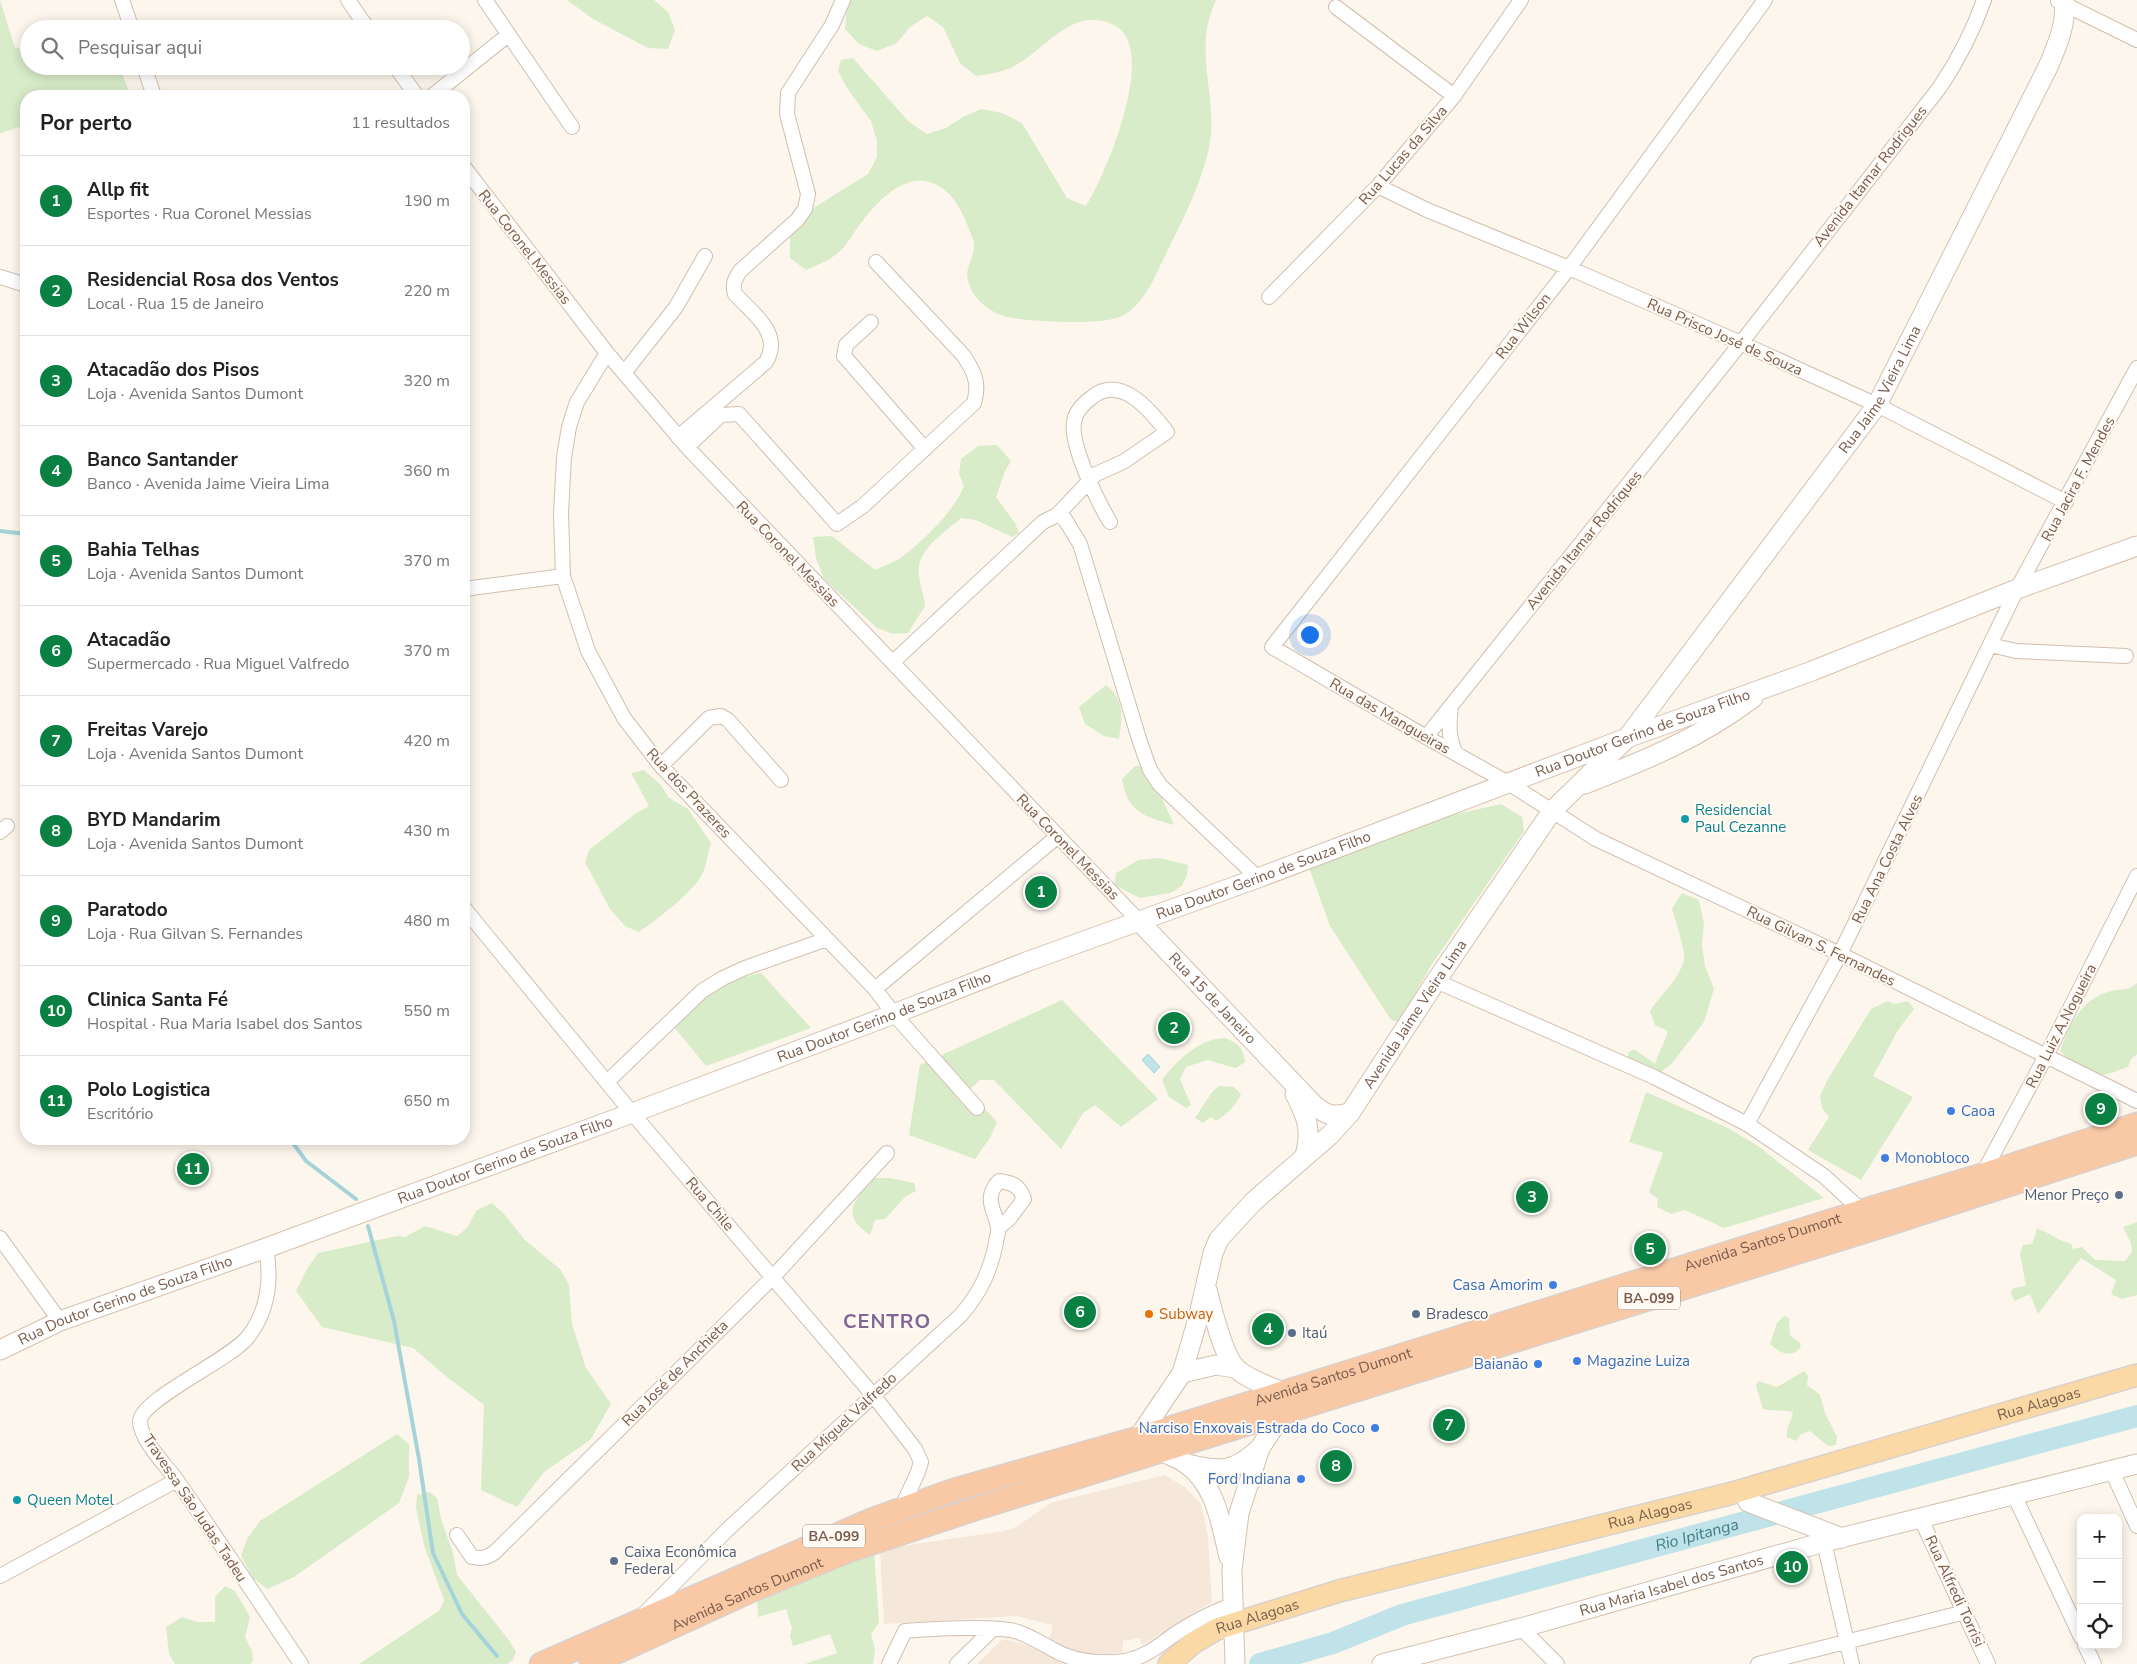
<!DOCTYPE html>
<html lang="pt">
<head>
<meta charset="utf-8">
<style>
  body { margin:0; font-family:"Nunito Sans",sans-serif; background:#f2f2f2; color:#222 }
  .controls { position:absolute; right:15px; bottom:15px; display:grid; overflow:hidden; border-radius:10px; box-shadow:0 2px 12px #0003 }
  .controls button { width:45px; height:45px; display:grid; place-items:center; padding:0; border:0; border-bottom:1px solid #e0e0e0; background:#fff; color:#222; font:25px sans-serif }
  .you { position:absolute; left:1309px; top:634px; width:18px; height:18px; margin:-12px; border:4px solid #fff; border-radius:50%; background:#1a73e8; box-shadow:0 0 0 8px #1a73e833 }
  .badge { display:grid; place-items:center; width:32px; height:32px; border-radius:50%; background:#0b8043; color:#fff; font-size:16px; font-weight:700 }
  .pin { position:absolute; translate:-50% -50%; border:2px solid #fff; box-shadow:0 1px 5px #0006 }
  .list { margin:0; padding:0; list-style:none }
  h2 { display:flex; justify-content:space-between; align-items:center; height:65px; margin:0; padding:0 20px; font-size:21px }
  h2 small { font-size:16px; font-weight:400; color:#767676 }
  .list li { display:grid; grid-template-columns:32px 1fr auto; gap:15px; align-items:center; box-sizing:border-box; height:90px; padding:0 20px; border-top:1px solid #e0e0e0 }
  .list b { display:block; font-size:19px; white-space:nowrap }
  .list p { margin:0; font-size:16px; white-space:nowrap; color:#767676 }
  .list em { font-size:16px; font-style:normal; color:#767676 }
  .icon { flex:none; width:28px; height:28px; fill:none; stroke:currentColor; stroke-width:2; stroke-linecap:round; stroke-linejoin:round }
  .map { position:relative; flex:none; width:2137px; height:1664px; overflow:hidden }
  .search { position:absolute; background:#fff; box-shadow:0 2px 12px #0003; left:20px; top:20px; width:450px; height:55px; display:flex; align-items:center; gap:12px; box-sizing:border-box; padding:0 18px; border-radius:28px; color:#767676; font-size:19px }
  .panel { position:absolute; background:#fff; box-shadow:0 2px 12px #0003; left:20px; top:90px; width:450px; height:1055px; border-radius:20px }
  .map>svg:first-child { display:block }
</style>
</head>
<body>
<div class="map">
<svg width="2137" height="1664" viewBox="0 0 2137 1664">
  <rect width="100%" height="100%" fill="#fdf6ec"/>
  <path fill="#f5e8da" d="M1165 1475 1186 1488 1201 1504 1208 1536 1212 1602 1142 1645 1140 1638 1123 1641V1652L1109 1654 1087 1653 1065 1647 1053 1641 1050 1638 1053 1625 1016 1616 884 1624 880 1549 1005 1531 1018 1526 1050 1503Z
    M1003 1639 1027 1645 1063 1664H977Z"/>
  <path fill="#d8ecc9" d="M0 0 15 48 29 47V66H119L131 96H26V125L0 133Z
    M567 0H654L668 12 675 30 668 49 648 48 593 19Z
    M848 0H1216C1194 47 1214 86 1211 133 1208 174 1178 229 1160 266 1152 284 1140 307 1122 316 1105 326 1023 322 1004 316 992 313 976 301 971 289 962 268 972 265 974 247 975 242 972 237 970 232 963 212 952 188 929 182 903 175 879 200 864 219 855 229 850 242 840 251 831 260 817 265 806 270L790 258V238L800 220 815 207 868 174 877 157V141L871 121 847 88 838 71 841 60 853 58 909 122 927 134 946 128 963 117 981 109 1002 113 1022 123 1067 198 1086 206C1106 174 1158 51 1116 26 1107 21 1097 19 1087 20 1059 25 1040 52 1016 65 1004 72 990 74 976 76L960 63 943 27 927 16 910 27 897 43 877 51 859 44 845 29Z
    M997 445 1011 461 1005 471 996 497 1015 523 1019 533 1012 537 976 520 961 518C945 532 915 551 919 575 920 586 924 595 925 606L908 633 893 634 877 628 824 579 816 558 813 537 832 536 875 570C884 566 895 562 903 556 925 539 954 511 964 486L959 474 961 459 978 446Z
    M1106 685C1125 699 1122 718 1119 739L1104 736 1085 724 1079 707Z
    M1135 766H1141L1160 794 1174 825C1145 817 1127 812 1122 779Z
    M644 770 661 785 669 798 688 809 711 843C708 852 707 861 704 870 698 889 656 920 639 932L625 926 610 909 585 862 589 850 635 814 649 806 631 773Z
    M1501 804 1522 817 1524 831 1432 964 1399 1022 1391 1020 1330 926 1308 865 1426 821Z
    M1159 858 1188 865 1187 875 1182 886 1170 893 1140 898 1114 885 1116 873 1139 860Z
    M1682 893 1699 900 1704 923 1702 945 1705 966 1714 989 1704 1022 1673 1062 1660 1073 1628 1059V1053L1634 1049 1655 1064C1658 1052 1665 1043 1668 1031L1655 1025 1650 1011C1660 995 1680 979 1684 959 1686 952 1675 919 1672 909Z
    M761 973 811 1028 706 1066 674 1027C702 995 719 982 761 973Z
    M2137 983V1054L2131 1059 2128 1067C2120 1069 2110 1075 2101 1075 2086 1075 2070 1061 2060 1051 2069 1025 2082 997 2112 991 2124 988 2126 992 2137 983Z
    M1062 1000 1158 1099 1121 1127 1095 1105 1083 1113 1061 1149 994 1080H980L968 1091 997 1122 990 1138 975 1159 909 1135 920 1065Z
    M1888 1001 1894 1004 1908 1001 1914 1009 1898 1030 1873 1076 1913 1097 1861 1180 1808 1150 1829 1117 1822 1108 1820 1096 1828 1079 1871 1009Z
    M1224 1038C1237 1042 1244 1048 1245 1062L1236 1068 1207 1060 1186 1067 1180 1079 1191 1105 1186 1108 1169 1097 1162 1080C1176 1061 1199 1039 1224 1038Z
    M1219 1086 1234 1087 1241 1094C1236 1106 1227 1114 1216 1121L1211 1117 1203 1123 1195 1118 1212 1092Z
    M1646 1092 1726 1127 1758 1146 1824 1198 1724 1228 1685 1210 1671 1214 1657 1207 1658 1199 1649 1192 1663 1153 1629 1142Z
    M873 1178H889L914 1183 916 1191 906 1196 885 1219 875 1220 870 1235C839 1214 855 1201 873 1178Z
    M492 1203 504 1214 525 1240 561 1270 569 1285 572 1324 586 1368 611 1404 590 1440 544 1472 517 1507 481 1490 484 1405 447 1377 413 1348 322 1327 296 1291 307 1269 318 1253 397 1236 405 1237 425 1226 457 1236 467 1228 476 1211Z
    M2137 1222V1295L2122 1299 2111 1294 2116 1280 2081 1258 2038 1314 2030 1294 2014 1301 2011 1293 2013 1288 2026 1286 2020 1254 2023 1245 2032 1244 2037 1229C2050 1232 2058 1242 2071 1243L2073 1249 2082 1247 2095 1260 2125 1261 2132 1252 2131 1243 2123 1227Z
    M1784 1316 1789 1318 1790 1335 1799 1342 1801 1347C1791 1359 1780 1353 1770 1344L1777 1323Z
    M1804 1371 1808 1376 1807 1385 1820 1395 1825 1413 1837 1437 1836 1445 1828 1446 1810 1431 1801 1434 1796 1441 1787 1437C1786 1427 1791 1422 1793 1412 1783 1409 1775 1412 1763 1409L1756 1386 1758 1381 1777 1387Z
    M397 1434 409 1444V1477L399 1503 294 1577 267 1589 253 1578 241 1556 247 1539 260 1521Z
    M429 1492 437 1498 441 1519 453 1553 457 1575 508 1639 516 1652 513 1660 507 1664H359L440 1610 444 1600 424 1545 416 1508 417 1495Z
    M874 1551 879 1623 871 1634 875 1649 873 1664H805L837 1653 830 1634 793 1646 790 1636 792 1628 786 1609 758 1617 757 1598Z
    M225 1586 235 1591 250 1617 245 1637 252 1651 253 1661 250 1664H175L169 1654 166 1627 182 1617 197 1622H215V1597Z"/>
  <path fill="#bfe3e8" stroke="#a5d3da" d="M1148 1054 1160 1067 1154 1073 1142 1060Z"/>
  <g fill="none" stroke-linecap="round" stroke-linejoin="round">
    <path stroke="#a5d3da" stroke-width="4" d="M0 531 26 534
      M290 1139 306 1161 356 1199
      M368 1226 394 1321 419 1459 433 1553 462 1614 497 1656"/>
    <path stroke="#bfe3e8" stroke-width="22" id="s1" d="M1260 1664 1333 1643 1402 1615 2137 1416"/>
    <g stroke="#d1beb0" stroke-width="16">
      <path id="minor" d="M122 0 132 29
        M348 0 368 29
        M485 0 572 127
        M1765 0 1569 268 1272 647 1426 737 1510 784 1596 839 1840 954 2137 1101
        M2058 1 2137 40
        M1336 7 1454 96
        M144 66 154 96
        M395 66 417 96
        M432 96 508 35
        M464 167 607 353 687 447 1138 920
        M1378 186 1427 210 1569 268 1741 343 1877 405 2066 502
        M0 277 26 285
        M1269 297 1378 186 1454 96 1521 0
        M871 322 846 345 844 356 925 449
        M607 353 577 402 569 427 564 457 561 513 563 576 588 651 624 718 661 766 875 989 894 1014 977 1108
        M624 373 676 307 705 256
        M678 437 766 362C783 333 753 314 735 294 732 284 735 279 740 271L797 220 805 209 808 194 787 114 788 93 832 25 843 0
        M687 447 721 415 739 414 837 524 863 506 974 403C980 383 974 371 963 355L876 262
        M1057 515 1096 474 1123 462 1167 432C1150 410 1120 373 1091 398 1083 404 1075 413 1074 422 1070 445 1098 502 1110 522
        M464 589 563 576
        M1991 645 2016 651 2126 656
        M893 662 1043 522 1057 515 1064 518 1080 544 1140 742 1150 770 1160 785 1258 878
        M1451 706C1449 725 1448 737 1456 754
        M1426 737 1741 343 1940 87C1958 60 1973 31 1984 0
        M661 766 709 718 721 716 728 720 781 780
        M0 832 7 826
        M464 908 632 1113 873 1395 915 1449 921 1462 918 1472 901 1509
        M1436 981 1654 1077 1747 1124 1824 1176 1862 1211
        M875 989 1058 836
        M607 1082 702 991 723 978 745 968 827 939
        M1747 1124 1840 954 2017 589 2137 368
        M1982 1175 2046 1056 2137 876
        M0 1238 60 1321
        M266 1248C272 1280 268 1311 248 1337 230 1360 139 1400 140 1422 141 1441 167 1466 178 1482 220 1542 260 1603 301 1664
        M2112 1471 2137 1526
        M2014 1495 2081 1637
        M1921 1519 1988 1664
        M457 1535 472 1557C482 1559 487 1558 495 1552L773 1277 887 1153
        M1824 1542 1852 1664
        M0 1576 177 1480
        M644 1614 727 1530 961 1315C980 1293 990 1272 996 1243 996 1239 999 1232 998 1228 996 1211 982 1199 999 1181 1013 1183 1019 1185 1024 1199L1009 1219 998 1228
        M1521 1628 1557 1664
        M2085 1645 2094 1664
        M889 1664 905 1631C928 1629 998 1625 1018 1632 1030 1636 1041 1643 1052 1649 1074 1662 1100 1664 1125 1661 1147 1657 1160 1644 1178 1632 1195 1621 1213 1612 1232 1605
        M957 1664 993 1629
        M1758 1664 1965 1612"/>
    </g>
    <g stroke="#d6c0b0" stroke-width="21">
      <g id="secondary">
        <path d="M1585 784C1648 759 1698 739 1753 698"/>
        <path id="s2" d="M1138 920 1313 1104C1326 1116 1334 1117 1350 1113"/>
        <path d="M1295 1094C1307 1117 1312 1130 1305 1156"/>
        <path d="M1207 1290C1212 1308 1223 1357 1237 1369 1249 1380 1267 1385 1282 1392"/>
        <path id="s3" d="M0 1350 60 1321 266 1248 632 1113 894 1014 1026 962 1258 878 1627 738 1812 671 2017 589 2137 546"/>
        <path d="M1182 1373 1216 1365 1235 1368"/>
        <path id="s4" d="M1138 1438 1182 1373 1198 1319 1213 1253 1219 1239 1253 1202 1330 1135 1350 1113 1436 981 1552 811 1627 738 1877 405 2048 67C2057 46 2067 23 2064 0"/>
        <path d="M1161 1451C1168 1455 1178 1458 1185 1463 1216 1484 1221 1524 1229 1557"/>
        <path d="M1187 1464C1221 1472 1233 1473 1260 1448"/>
        <path d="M1748 1502 1842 1538"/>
        <path d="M1235 1664 1232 1570 1239 1513 1260 1448 1283 1413"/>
        <path id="s5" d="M1382 1664 1521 1628 1824 1542 2137 1464"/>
      </g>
    </g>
    <g stroke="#dad1cd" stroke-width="24">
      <g id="primary">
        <path id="s6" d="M1169 1664 1193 1643 1217 1629 1339 1591 1729 1494 2137 1375"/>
      </g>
    </g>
    <g stroke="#dad1cd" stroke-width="25">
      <g id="trunk">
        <path id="s7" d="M541 1664 871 1520 954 1490 1138 1438 1862 1211 1982 1175 2137 1124"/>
        <path id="s8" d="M591 1664 753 1590 848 1551 975 1509 1882 1226 2137 1143"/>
      </g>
    </g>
    <use href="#minor" stroke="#fff" stroke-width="14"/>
    <use href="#secondary" stroke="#fff" stroke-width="19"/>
    <use href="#primary" stroke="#fbd9a5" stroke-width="21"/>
    <use href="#trunk" stroke="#f9c8a4" stroke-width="22"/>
  </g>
  <g fill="#0f9aa8" stroke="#fffaf3" stroke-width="2">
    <circle cx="1685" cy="819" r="5"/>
    <circle cx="17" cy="1500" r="5"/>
  </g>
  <g fill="#3f7fe0" stroke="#fffaf3" stroke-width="2">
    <circle cx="1951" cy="1111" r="5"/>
    <circle cx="1885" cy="1158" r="5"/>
    <circle cx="1553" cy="1285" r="5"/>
    <circle cx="1577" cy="1361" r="5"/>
    <circle cx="1538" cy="1364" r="5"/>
    <circle cx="1375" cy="1428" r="5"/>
    <circle cx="1301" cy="1479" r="5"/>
  </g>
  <g fill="#5c6f8a" stroke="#fffaf3" stroke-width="2">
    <circle cx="2119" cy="1195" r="5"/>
    <circle cx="1416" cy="1314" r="5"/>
    <circle cx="1292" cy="1333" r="5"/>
    <circle cx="614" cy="1561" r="5"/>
  </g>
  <circle fill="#e8710a" stroke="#fffaf3" stroke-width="2" cx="1149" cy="1314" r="5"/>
  <g text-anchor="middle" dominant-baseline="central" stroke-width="4" stroke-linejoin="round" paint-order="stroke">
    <g fill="#fffaf3" stroke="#a28b7f" stroke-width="1">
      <rect x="1618" y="1286.5" width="62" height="23" rx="4"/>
      <rect x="803" y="1524.5" width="62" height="23" rx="4"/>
    </g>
    <g font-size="14" font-weight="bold" fill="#7a5c4d">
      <text x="1649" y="1298">BA-099</text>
      <text x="834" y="1536">BA-099</text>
    </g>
    <g font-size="15" fill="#7a5c4d" stroke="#fffaf3">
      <text transform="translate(1403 155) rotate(-49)">Rua Lucas da Silva</text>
      <text transform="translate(1870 176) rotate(-52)">Avenida Itamar Rodrigues</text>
      <text transform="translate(525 247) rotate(52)">Rua Coronel Messias</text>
      <text transform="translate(1523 326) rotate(-52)">Rua Wilson</text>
      <text transform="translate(1725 337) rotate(24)">Rua Prisco José de Souza</text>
      <text stroke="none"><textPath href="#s4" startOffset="1299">Rua Jaime Vieira Lima</textPath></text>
      <text transform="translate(2078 479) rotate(-62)">Rua Jacira F. Mendes</text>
      <text transform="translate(1584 540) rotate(-51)">Avenida Itamar Rodriques</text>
      <text transform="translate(788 554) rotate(46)">Rua Coronel Messias</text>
      <text transform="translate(1390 716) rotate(30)">Rua das Mangueiras</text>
      <text stroke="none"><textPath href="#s3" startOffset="1755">Rua Doutor Gerino de Souza Filho</textPath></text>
      <text transform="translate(689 793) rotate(47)">Rua dos Prazeres</text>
      <text transform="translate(1068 847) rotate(46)">Rua Coronel Messias</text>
      <text transform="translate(1887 859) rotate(-64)">Rua Ana Costa Alves</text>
      <text stroke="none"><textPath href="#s3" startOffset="1350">Rua Doutor Gerino de Souza Filho</textPath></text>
      <text transform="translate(1821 946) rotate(26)">Rua Gilvan S. Fernandes</text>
      <text stroke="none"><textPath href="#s2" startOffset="108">Rua 15 de Janeiro</textPath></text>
      <text stroke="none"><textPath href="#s4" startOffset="518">Avenida Jaime Vieira Lima</textPath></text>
      <text stroke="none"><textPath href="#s3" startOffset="945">Rua Doutor Gerino de Souza Filho</textPath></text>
      <text transform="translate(2061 1026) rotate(-63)">Rua Luiz A.Nogueira</text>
      <text stroke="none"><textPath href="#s3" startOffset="540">Rua Doutor Gerino de Souza Filho</textPath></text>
      <text transform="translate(710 1204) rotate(49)">Rua Chile</text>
      <text stroke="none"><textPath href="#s7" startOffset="1294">Avenida Santos Dumont</textPath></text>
      <text stroke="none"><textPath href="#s3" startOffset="135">Rua Doutor Gerino de Souza Filho</textPath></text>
      <text transform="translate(675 1373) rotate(-45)">Rua José de Anchieta</text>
      <text stroke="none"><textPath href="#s7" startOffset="844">Avenida Santos Dumont</textPath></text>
      <text stroke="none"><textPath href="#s6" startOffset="912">Rua Alagoas</textPath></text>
      <text transform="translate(844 1422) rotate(-43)">Rua Miguel Valfredo</text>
      <text transform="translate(195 1508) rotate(56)">Travessa São Judas Tadeu</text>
      <text stroke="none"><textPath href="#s6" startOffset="508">Rua Alagoas</textPath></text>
      <text stroke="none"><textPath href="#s5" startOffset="300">Rua Maria Isabel dos Santos</textPath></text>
      <text transform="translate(1955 1591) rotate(65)">Rua Alfredi Torrisi</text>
      <text stroke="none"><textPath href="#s8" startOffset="171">Avenida Santos Dumont</textPath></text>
      <text stroke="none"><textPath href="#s6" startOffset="102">Rua Alagoas</textPath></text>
    </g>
    <g font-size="15" fill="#0d838f" stroke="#fffaf3" text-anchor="start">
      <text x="1695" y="810">Residencial<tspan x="1695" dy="17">Paul Cezanne</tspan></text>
      <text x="27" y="1500">Queen Motel</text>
    </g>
    <g font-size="15" fill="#366cbe" stroke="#fffaf3" text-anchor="end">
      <text x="1961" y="1111" text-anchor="start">Caoa</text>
      <text x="1895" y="1158" text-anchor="start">Monobloco</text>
      <text x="1543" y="1285">Casa Amorim</text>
      <text x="1587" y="1361" text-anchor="start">Magazine Luiza</text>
      <text x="1528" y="1364">Baianão</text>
      <text x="1365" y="1428">Narciso Enxovais Estrada do Coco</text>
      <text x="1291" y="1479">Ford Indiana</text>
    </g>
    <g font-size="15" fill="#4e5e75" stroke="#fffaf3" text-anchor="start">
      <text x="2109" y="1195" text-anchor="end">Menor Preço</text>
      <text x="1426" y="1314">Bradesco</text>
      <text x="1302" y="1333">Itaú</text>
      <text x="624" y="1552">Caixa Econômica<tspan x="624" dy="17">Federal</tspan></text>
    </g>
    <g font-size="15" fill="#c56008" stroke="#fffaf3" text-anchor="start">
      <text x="1159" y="1314">Subway</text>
    </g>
    <g font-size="16" font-style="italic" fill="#437c86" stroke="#fffaf3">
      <text stroke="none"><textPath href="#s1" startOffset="456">Rio Ipitanga</textPath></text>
    </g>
    <g font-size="20" font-weight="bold" letter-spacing="1" fill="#846695" stroke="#fffaf3">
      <text x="887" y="1321">CENTRO</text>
    </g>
  </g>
</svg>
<div class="controls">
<button>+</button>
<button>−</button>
<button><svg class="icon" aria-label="locate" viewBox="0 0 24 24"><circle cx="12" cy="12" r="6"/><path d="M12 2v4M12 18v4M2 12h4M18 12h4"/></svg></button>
</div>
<div class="you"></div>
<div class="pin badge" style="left:1041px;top:892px">1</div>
<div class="pin badge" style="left:1174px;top:1028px">2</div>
<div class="pin badge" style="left:1532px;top:1197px">3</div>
<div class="pin badge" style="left:1268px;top:1329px">4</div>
<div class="pin badge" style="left:1650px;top:1249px">5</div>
<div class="pin badge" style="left:1080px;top:1312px">6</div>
<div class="pin badge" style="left:1449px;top:1425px">7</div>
<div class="pin badge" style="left:1336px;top:1466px">8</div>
<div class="pin badge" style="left:2101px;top:1109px">9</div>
<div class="pin badge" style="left:1792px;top:1567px">10</div>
<div class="pin badge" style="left:193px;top:1169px">11</div>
<div class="search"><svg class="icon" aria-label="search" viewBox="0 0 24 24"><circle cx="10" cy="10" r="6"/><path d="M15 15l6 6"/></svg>Pesquisar aqui</div>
<section class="panel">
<h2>Por perto<small>11 resultados</small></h2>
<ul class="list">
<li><span class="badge">1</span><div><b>Allp fit</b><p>Esportes · Rua Coronel Messias</p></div><em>190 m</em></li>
<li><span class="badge">2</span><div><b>Residencial Rosa dos Ventos</b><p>Local · Rua 15 de Janeiro</p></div><em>220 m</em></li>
<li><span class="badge">3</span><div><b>Atacadão dos Pisos</b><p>Loja · Avenida Santos Dumont</p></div><em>320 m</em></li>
<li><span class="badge">4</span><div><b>Banco Santander</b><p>Banco · Avenida Jaime Vieira Lima</p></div><em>360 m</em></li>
<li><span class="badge">5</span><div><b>Bahia Telhas</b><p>Loja · Avenida Santos Dumont</p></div><em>370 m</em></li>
<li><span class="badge">6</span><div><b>Atacadão</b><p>Supermercado · Rua Miguel Valfredo</p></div><em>370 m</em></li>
<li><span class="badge">7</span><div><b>Freitas Varejo</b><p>Loja · Avenida Santos Dumont</p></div><em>420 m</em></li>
<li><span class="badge">8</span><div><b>BYD Mandarim</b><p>Loja · Avenida Santos Dumont</p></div><em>430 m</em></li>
<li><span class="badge">9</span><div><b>Paratodo</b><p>Loja · Rua Gilvan S. Fernandes</p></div><em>480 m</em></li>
<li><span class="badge">10</span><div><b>Clinica Santa Fé</b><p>Hospital · Rua Maria Isabel dos Santos</p></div><em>550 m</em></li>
<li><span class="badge">11</span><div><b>Polo Logistica</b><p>Escritório</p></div><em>650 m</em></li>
</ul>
</section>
</div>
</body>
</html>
